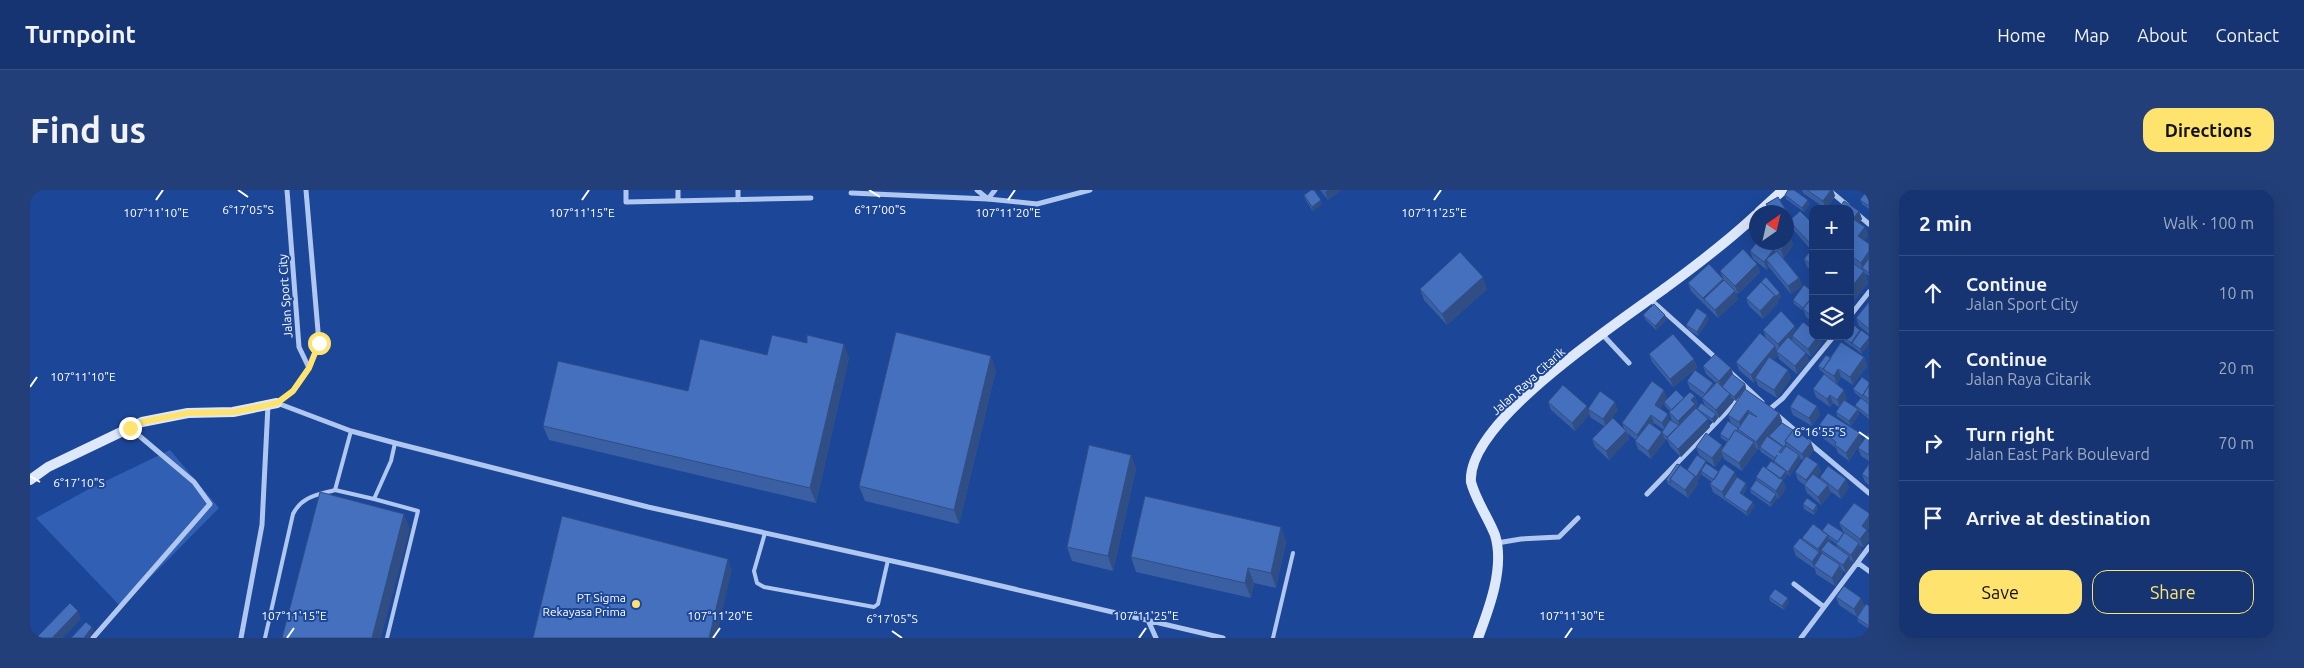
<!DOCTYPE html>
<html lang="en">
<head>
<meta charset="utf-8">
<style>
  body { margin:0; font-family:Ubuntu,sans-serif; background:#223f79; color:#f1f3f6 }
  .controls { position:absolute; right:15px; top:15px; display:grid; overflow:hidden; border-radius:10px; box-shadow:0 5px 20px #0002 }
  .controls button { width:45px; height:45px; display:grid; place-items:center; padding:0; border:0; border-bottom:1px solid #344f84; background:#153471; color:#f1f3f6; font:25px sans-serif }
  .compass { position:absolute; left:1719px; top:15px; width:45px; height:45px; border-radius:50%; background:#153471; box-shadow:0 5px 20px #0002; rotate:34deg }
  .stop { position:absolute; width:15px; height:15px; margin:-11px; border:4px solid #ffe36f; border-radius:50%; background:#fff }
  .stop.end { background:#ffe36f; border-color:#fff; box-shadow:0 1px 5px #0008 }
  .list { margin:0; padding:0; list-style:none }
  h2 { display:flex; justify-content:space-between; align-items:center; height:65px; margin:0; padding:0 20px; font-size:21px }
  h2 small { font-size:16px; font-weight:400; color:#9daac3 }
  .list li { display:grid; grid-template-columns:32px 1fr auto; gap:15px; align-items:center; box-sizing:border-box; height:75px; padding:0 20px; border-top:1px solid #344f84 }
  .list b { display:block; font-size:19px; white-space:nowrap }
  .list p { margin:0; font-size:16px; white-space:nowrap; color:#9daac3 }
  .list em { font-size:16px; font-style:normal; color:#9daac3 }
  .actions { display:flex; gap:10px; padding:15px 20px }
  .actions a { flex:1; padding:11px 0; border:1px solid #ffe36f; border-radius:15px; text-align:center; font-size:18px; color:#ffe36f }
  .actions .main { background:#ffe36f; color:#111 }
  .icon { flex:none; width:28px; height:28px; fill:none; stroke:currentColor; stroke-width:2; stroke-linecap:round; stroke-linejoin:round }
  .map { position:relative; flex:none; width:1839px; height:448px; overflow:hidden; border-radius:15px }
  header { display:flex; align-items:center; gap:30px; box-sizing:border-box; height:70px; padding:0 25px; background:#153471; border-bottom:1px solid #344f84 }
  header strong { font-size:24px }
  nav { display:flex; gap:28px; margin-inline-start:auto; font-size:18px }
  .intro { display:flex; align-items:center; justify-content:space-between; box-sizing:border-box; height:120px; padding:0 30px }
  h1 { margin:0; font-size:35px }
  .button { padding:12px 22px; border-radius:15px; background:#ffe36f; color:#111; font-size:18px; font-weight:700 }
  main { display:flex; gap:30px; padding:0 30px }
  aside { flex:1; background:#153471; border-radius:15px; box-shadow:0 5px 20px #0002 }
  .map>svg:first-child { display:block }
</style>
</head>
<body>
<header>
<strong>Turnpoint</strong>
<nav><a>Home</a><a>Map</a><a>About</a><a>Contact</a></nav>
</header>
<div class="intro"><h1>Find us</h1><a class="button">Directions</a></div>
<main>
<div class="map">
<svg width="1839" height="448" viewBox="0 0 1839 448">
  <rect width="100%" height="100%" fill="#1c4697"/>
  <path fill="#305fb4" d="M140 260 189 318 91 417 6 328 59 299Z"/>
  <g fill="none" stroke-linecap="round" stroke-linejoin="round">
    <path stroke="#b0c7f0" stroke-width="4" d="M321 241 305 300 344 309 361 271 365 253
      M344 309 388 321 357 448
      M735 343 724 381 727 393 734 397 844 417 848 414 858 370
      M235 448 263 324C272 306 287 305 305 300
      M1243 448 1263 363"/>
    <path stroke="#b0c7f0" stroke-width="5" d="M257 0 269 157 279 178 289 153 276 0
      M596 0V12L781 8
      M648 0V11
      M947 0 958 9
      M965 0 958 9 1007 14 1060 0
      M1799 0 1818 16
      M821 3 958 9
      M708 10V0
      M1826 23 1839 34
      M1620 109 1687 169
      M1820 126 1839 102
      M1572 144 1599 173
      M1698 180 1732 212
      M247 213 321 241 365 253 618 317 903 380 1193 448
      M247 213 263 201 279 178
      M1740 219 1753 208 1804 146
      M1746 224 1768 243
      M1778 252 1839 303
      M1617 304 1709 209
      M1467 353 1491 349 1529 347 1548 328
      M1828 373 1839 381
      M1764 394 1794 417
      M1118 430 1126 448
      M63 448 180 314 164 292 100 238
      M211 448 232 335 238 215
      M1771 448 1839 357"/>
    <path stroke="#dee8fb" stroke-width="10" d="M1729 22 1753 0
      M0 290 18 277 112 232 158 223 203 222 247 213
      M1448 448C1459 419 1475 377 1465 345 1458 327 1446 311 1441 292 1436 231 1591 131 1638 96 1668 74 1698 51 1726 25"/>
  </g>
  <path fill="#3a60a3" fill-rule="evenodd" d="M1290 0H1311L1298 10Z
    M1772 0H1803L1805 6 1796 19 1773 3Z
    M1839 1V19L1832 14 1830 10Z
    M1274 5 1292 14 1283 21 1275 9Z
    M1755 5 1780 14 1774 22 1756 9Z
    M1748 7 1762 29 1770 21 1783 34V82L1777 77 1774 69 1781 60 1762 38 1756 42V22H1739L1736 14Z
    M1820 19 1829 21 1832 29 1829 33 1838 45 1834 50 1839 54V86L1835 83 1838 93 1820 116Z
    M1760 47 1763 55 1754 68 1752 67 1769 88 1772 96 1761 104 1739 77 1737 80 1723 69 1720 61 1727 52H1756Z
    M1727 74 1730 82 1708 104 1705 102 1708 109 1688 128 1661 101 1658 93 1693 88 1690 81Z
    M1390 99H1457L1417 135 1394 110Z
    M1783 102V132L1776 127 1774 121 1764 114 1763 110Z
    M1752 107 1747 111 1748 113 1733 129 1719 116 1716 108Z
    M1839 112V144L1829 136 1826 128Z
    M1613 125 1637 129 1626 140 1615 129Z
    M1679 129 1668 146 1658 139 1656 135Z
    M1733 140H1767L1792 153 1781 167 1776 163 1779 171 1767 184 1749 169 1748 165 1743 170 1758 180 1761 188 1747 208 1728 196 1726 190 1724 193 1709 180 1706 172 1736 148Z
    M1830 140V141L1832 164 1823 157V156L1822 157 1814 151 1813 147Z
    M1619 164 1664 169 1667 178 1643 197 1622 172Z
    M737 165 819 168 786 313 519 250 513 236 658 201Z
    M1834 167 1837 176 1823 195 1811 187 1807 194 1817 208 1815 211 1827 219 1825 215 1835 211 1825 203 1823 199 1839 192V229L1828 220 1829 224 1821 236 1807 226 1806 222 1809 217 1803 213 1800 217 1786 207 1783 199 1795 185V184L1790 180 1788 176 1801 168Z
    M1673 176 1701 178 1703 185 1715 194 1716 198 1715 199 1749 223 1752 231 1744 241 1784 260 1778 268 1788 274 1791 282 1787 287 1790 289V287L1819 297 1811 309 1800 301 1801 303 1791 315 1777 303 1774 295 1768 290 1765 282 1773 270 1771 269 1760 286 1756 283 1757 285 1753 291 1756 298 1749 309 1747 307V309L1741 317 1721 303 1720 299 1727 291 1726 287 1736 278 1744 273V271L1731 262 1730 259 1729 260 1725 257 1727 260 1712 281 1694 269 1693 266 1685 277 1669 265 1666 257 1693 258 1697 252 1691 248 1690 244 1701 233 1698 225 1714 201 1706 211 1702 208 1703 212 1689 228 1687 226 1688 228 1684 233 1677 228 1680 237 1651 267 1640 256 1638 251 1634 248 1635 251 1621 269 1608 259 1605 251 1606 250 1597 243 1599 249 1579 270 1565 257 1562 249 1574 236 1560 227V224L1545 241 1521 220 1518 212 1558 219 1588 220 1581 229 1594 238 1592 233 1637 208H1654L1665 206 1668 214 1666 217 1668 220 1675 216 1672 208 1660 199 1657 191 1683 193 1684 196 1686 193 1676 184ZM1634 213 1635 216 1640 221 1639 222 1642 231 1644 232 1640 230 1630 219ZM1624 233 1634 240 1632 242 1623 235Z
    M966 180 929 334 835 311 829 296Z
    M1787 216 1790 224 1782 236 1763 225 1760 217Z
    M1787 238 1830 243 1832 251 1819 271 1808 263 1806 258 1790 246Z
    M1839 243V271L1831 266 1828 258Z
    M1101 265 1106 279 1083 381 1042 371 1037 357Z
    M1677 274 1689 282 1708 288 1716 293 1717 298 1713 305 1725 316 1718 326 1683 302 1680 294 1682 292 1672 285V284L1667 291 1668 294 1658 308 1638 294 1636 290 1657 280Z
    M1839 274V295L1835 292 1832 284Z
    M1773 314 1788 319 1784 325 1774 319Z
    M1839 323V338L1837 341 1839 345V350L1833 357 1830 356 1832 361 1824 373 1821 370 1822 375 1816 383 1812 380 1813 383 1805 396 1786 384 1785 379 1766 366 1763 357 1773 351 1772 348 1792 341 1814 343 1809 333ZM1800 349 1806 354 1807 357 1801 353Z
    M1251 337 1256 352 1246 398 1224 393 1221 408 1106 382 1101 367Z
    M1739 407 1759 412 1754 420 1740 411Z
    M1806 407 1831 408 1834 416H1839V439L1828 432 1827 427 1809 415Z"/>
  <path fill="#304e84" d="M1298 0H1311L1298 10 1295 2Z
    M1801 0H1803L1805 6 1796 19 1793 11Z
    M1291 10 1292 14 1283 21 1282 17Z
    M1778 10 1780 14 1774 22 1772 18Z
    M1829 21 1832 29 1826 37 1823 29Z
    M1761 29 1759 31 1762 38 1756 42V32Z
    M1835 37 1838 45 1831 54 1828 46Z
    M1760 47 1763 55 1754 68 1751 60Z
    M1744 59 1747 67 1736 69 1739 77 1737 80 1734 72Z
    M1839 61V73L1833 79 1831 73Z
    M1727 74 1730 82 1708 104 1705 96Z
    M1834 81 1838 93 1820 116V99Z
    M1453 87 1457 99 1417 135 1412 124Z
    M1769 88 1772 96 1761 104 1758 96Z
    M1693 89 1696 97 1674 109 1676 116 1673 108Z
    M1705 101 1708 109 1688 128 1685 120Z
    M1750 103 1752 107 1747 111 1748 113 1733 129 1730 121 1745 105Z
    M1635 125 1637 129 1626 140 1625 136Z
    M1677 125 1679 129 1668 146 1667 142Z
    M1765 136 1768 144 1762 146 1763 149 1750 162 1748 154Z
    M1830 140 1831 144 1822 153V157L1821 153Z
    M1788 146H1790L1792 153 1781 167 1778 159Z
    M1839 148V154L1832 164 1830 159Z
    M814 154 819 168 786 313 780 298Z
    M1745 156 1748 165 1727 189 1725 188 1726 190 1724 193 1721 185Z
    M1776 163 1779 171 1767 184 1765 176Z
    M961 166 966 180 929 334 924 320Z
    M1834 167 1837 176 1823 195 1820 187Z
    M1664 169 1667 178 1643 197 1640 189Z
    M1701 178 1704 187 1692 199 1689 191Z
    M1808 179 1811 187 1807 194 1804 186Z
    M1758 180 1761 188 1747 208 1744 200Z
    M1683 193 1686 201 1678 212 1675 204Z
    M1715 194 1716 198 1706 211 1704 207Z
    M1634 200 1637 208 1628 223 1625 215Z
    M1814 200 1817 208 1810 218 1807 210Z
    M1700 204 1703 212 1689 228 1686 220Z
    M1800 205 1803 213 1800 217 1797 209Z
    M1665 206 1668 214 1666 217 1668 222 1651 239 1648 231 1661 210Z
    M1585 212 1588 220 1576 237 1573 229Z
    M1557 216 1560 224 1545 241 1542 233Z
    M1787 216 1790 224 1782 236 1779 228Z
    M1828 219 1829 224 1821 236 1819 231Z
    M1718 220 1720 228 1712 241 1709 232Z
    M1749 223 1752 231 1729 260 1726 252Z
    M1638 224 1641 232 1635 241 1632 233Z
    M1686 224 1688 228 1684 233 1682 229Z
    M1621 225 1624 233 1610 253 1607 245Z
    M1678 229 1680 237 1651 267 1648 259Z
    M1596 241 1599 249 1579 270 1576 261Z
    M1632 242 1635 251 1621 269 1618 261Z
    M1830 243 1832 251 1819 271 1816 263Z
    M1724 252 1727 260 1712 281 1709 273Z
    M1781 252 1784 260 1775 272 1772 264Z
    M1692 255 1695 263 1691 261 1693 266 1685 277 1682 268Z
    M1101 265 1106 279 1083 381 1078 366Z
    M1769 265 1771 270 1760 286 1758 282Z
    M1676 271 1678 276 1671 281 1672 284 1667 291 1668 294 1658 308 1655 300Z
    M1788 274 1791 282 1779 298 1776 290Z
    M1756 281 1757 285 1753 291 1756 298 1749 309 1746 301 1749 290Z
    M1705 282 1708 290 1694 307 1695 310 1692 302Z
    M1816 289 1819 297 1811 309 1808 301Z
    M1716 293 1717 298 1711 307 1710 303Z
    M1798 295 1801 303 1791 315 1788 307Z
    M1746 304 1747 309 1741 317 1740 313Z
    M1723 312 1725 316 1718 326 1716 322Z
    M1787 315 1788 319 1784 325 1783 321Z
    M374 324 380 339 351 448H342Z
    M1839 326V338L1837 341 1839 345V350L1833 357 1830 349 1832 336Z
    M1251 337 1256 352 1246 398 1241 383Z
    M1798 345 1801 353 1791 360 1793 364 1791 367 1788 359Z
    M1829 353 1832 361 1824 373 1821 365Z
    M1789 362 1792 370 1784 376 1785 380 1782 372Z
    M1819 366 1822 375 1816 383 1813 375Z
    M698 369 702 380 686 448H679Z
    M1810 375 1813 383 1805 396 1802 388Z
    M1218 378 1224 393 1221 408 1215 393Z
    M1758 408 1759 412 1754 420 1752 416Z
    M1831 408 1834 416 1827 427 1824 419Z
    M48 421 51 429 33 448H22Z
    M62 437 64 441 59 448H54Z"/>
  <path fill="#4470bd" stroke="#304e84" d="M1281 0H1284L1291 10 1282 17 1274 5Z
    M1758 0H1764L1778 10 1772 18 1755 5Z
    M1777 0H1801L1793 11Z
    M1837 0 1839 1V16L1830 10Z
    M1748 7 1761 29 1756 32V22H1742L1736 14Z
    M1814 11 1829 21 1823 29 1835 37 1828 46 1839 54V61L1831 73 1820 65V59L1822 56 1820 55V19H1809Z
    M1792 16 1796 19H1790Z
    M1770 21 1783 34V53L1781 54 1759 31Z
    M1756 45 1760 47 1756 52Z
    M1727 52H1736L1744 59 1734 72 1720 61Z
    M1740 52H1756L1751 60Z
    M1783 58V76L1774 69Z
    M1713 59 1727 74 1705 96 1690 81Z
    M1747 61 1769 88 1758 96 1736 69Z
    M1430 62 1453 87 1412 124 1390 99Z
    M1839 68V83L1832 78Z
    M1820 71 1834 81 1820 99Z
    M1679 74 1693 89 1673 108 1658 93Z
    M1736 87 1750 103 1745 107V105L1731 92Z
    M1694 90 1705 101 1685 120 1674 109Z
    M1731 92 1745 105 1730 121 1716 108Z
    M1774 95 1783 102V106L1773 118 1763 110Z
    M1783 106V127L1773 119Z
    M1839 112V139L1826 128Z
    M1624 114 1635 125 1625 136 1613 125Z
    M1667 118 1677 125 1667 142 1656 135Z
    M1751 121 1765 136 1748 154 1733 140Z
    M1773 132 1783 140V146H1788L1778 159 1762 146Z
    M1822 134 1830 140 1821 153 1813 147 1814 146H1820V137Z
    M1831 140 1839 146V148L1830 159 1822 153Z
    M866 142 961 166 924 320 829 296Z
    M1730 143 1745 156 1721 185 1706 172Z
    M1643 144 1664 169 1640 189 1619 164Z
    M742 145 777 153V145L814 154 780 298 513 236 528 171 658 201 670 149 737 165Z
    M1758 147 1776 163 1765 176 1746 161Z
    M1811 152 1834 167 1820 187 1808 179 1804 186 1793 179Z
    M1685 164 1701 178 1689 191 1673 176Z
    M1796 165 1801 168 1793 179 1795 180 1788 176Z
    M1739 167 1758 180 1744 200 1725 188Z
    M1665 180 1683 193 1675 204 1657 191Z
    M1702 184 1715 194 1704 207 1692 197Z
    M1794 184 1814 200 1807 210 1800 205 1797 209 1783 199Z
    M1832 187 1839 192V195L1833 205V206L1823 199Z
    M1622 191 1634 200 1625 215 1638 224 1632 233 1621 225 1607 245 1592 233Z
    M1687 192 1700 204 1686 220 1672 208Z
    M1533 195 1557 216 1542 233 1518 212Z
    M1839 195V209L1833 205Z
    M1715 199 1749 223 1726 252 1708 239 1719 223 1727 227 1718 220 1709 232 1698 225Z
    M1646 200 1654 208 1642 220 1634 212Z
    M1570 201 1585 212 1573 229 1558 219Z
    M1660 202 1665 206 1661 210 1665 214 1648 231 1639 222Z
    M1768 204 1787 216 1779 228 1760 217Z
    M1831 208 1839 214V226L1825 215Z
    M1814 210 1828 219 1819 231 1806 222Z
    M1671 213 1686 224 1682 229 1667 219Z
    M1666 218 1678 229 1648 259 1637 248Z
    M1798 223 1830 243 1816 263 1805 255 1806 252 1787 238Z
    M1583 228 1596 241 1576 261 1562 249Z
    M1640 230 1649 235 1637 247 1633 244 1632 242Z
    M1698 231 1708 238 1707 241 1705 240 1699 250 1690 244Z
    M1619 233 1632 242 1618 261 1605 251Z
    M1752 233 1763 240 1755 251 1756 254 1754 257 1739 246Z
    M1764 239 1781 252 1772 264 1755 251Z
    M1705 240 1724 252 1709 273 1691 261Z
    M1676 243 1692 255 1682 268 1666 257Z
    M1839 243V265L1828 258Z
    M1737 246 1753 257 1749 262 1751 263 1756 256 1769 265 1758 282 1744 271 1747 265 1745 268 1730 257Z
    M1059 255 1101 265 1078 366 1037 357Z
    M1667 265 1676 271 1666 287 1665 286 1657 280Z
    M1776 266 1788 274 1776 290 1765 282Z
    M1741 271 1756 281 1750 289 1736 278Z
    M1676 273 1689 282 1684 290 1671 281Z
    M1647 274 1650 275 1640 289 1641 293 1636 290Z
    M1694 274 1705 282 1692 302 1680 294Z
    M1839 274V289L1832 284Z
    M1650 275 1665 286 1655 300 1640 289Z
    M1733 276 1753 290 1746 301 1726 287Z
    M1798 276 1816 289 1808 301 1790 287Z
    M1783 284 1798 295 1788 307 1774 295Z
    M1707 287 1716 293 1710 303 1723 312 1716 322 1694 307Z
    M1726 290 1746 304 1740 313 1720 299Z
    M290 302 374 324 342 448H252Z
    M1115 306 1251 337 1241 383 1218 378 1215 393 1101 367Z
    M1777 308 1787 315 1783 321 1773 314Z
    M1824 313 1839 323V326L1832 336 1837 340 1830 349 1809 333Z
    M532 326 698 369 679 448H503Z
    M1798 333 1814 343 1808 352 1792 341Z
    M1783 334 1798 345 1788 359 1772 348Z
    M1814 342 1829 353 1821 365 1806 354Z
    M1770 348 1789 362 1782 372 1763 357Z
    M1798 351 1819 366 1813 375 1791 360Z
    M1792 363 1810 375 1802 388 1784 376Z
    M1814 396 1831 408 1824 419 1806 407Z
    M1745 399 1758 408 1752 416 1739 407Z
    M40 413 48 421 22 448H6Z
    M1836 414 1839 416V436L1827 428Z
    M56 432 62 437 54 448H41Z"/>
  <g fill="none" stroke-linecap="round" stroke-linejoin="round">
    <path stroke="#ffe36f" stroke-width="6" d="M100 238 112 232 158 223 204 222 247 213 263 201 279 178 289 153"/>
  </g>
  <path fill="none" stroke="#fff" stroke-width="2" d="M208 0 218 7M839 0 850 7M126 10 133 0M552 10 559 0M978 10 985 0M1404 10 1411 0M0 197 7 187M1829 242 1839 249M0 286 10 292M862 441 872 448M257 448 264 438M683 448 690 438M1109 448 1116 438M1535 448 1542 438"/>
  <circle fill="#ffe36f" stroke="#1c4697" stroke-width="2" cx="606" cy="414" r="5"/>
  <g text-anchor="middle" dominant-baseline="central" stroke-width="4" stroke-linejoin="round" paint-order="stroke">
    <g font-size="12" fill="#fff" stroke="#1c4697">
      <text transform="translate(255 106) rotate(-94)">Jalan Sport City</text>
      <text transform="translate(1498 191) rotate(-42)">Jalan Raya Citarik</text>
    </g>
    <g font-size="12" fill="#fff" stroke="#1c4697" text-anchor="end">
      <text x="596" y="407">PT Sigma<tspan x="596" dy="14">Rekayasa Prima</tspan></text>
    </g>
  </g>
  <g font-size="12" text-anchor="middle" fill="#fff" stroke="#1c4697" stroke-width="4" stroke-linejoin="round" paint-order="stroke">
    <text x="218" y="24">6°17'05"S</text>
    <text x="850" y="24">6°17'00"S</text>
    <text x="126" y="27">107°11'10"E</text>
    <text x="552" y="27">107°11'15"E</text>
    <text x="978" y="27">107°11'20"E</text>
    <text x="1404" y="27">107°11'25"E</text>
    <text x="53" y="191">107°11'10"E</text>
    <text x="1790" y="246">6°16'55"S</text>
    <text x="49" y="297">6°17'10"S</text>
    <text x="264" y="430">107°11'15"E</text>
    <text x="690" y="430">107°11'20"E</text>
    <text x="1116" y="430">107°11'25"E</text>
    <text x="1542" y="430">107°11'30"E</text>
    <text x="862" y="433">6°17'05"S</text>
  </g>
</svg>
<div class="controls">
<button>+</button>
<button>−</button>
<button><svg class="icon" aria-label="layers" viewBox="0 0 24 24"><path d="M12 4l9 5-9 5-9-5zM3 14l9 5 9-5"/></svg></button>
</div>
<svg class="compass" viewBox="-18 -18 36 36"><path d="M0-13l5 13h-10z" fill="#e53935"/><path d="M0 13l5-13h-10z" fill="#9daac3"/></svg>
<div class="stop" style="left:289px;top:153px"></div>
<div class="stop end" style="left:100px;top:238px"></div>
</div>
<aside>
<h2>2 min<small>Walk · 100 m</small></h2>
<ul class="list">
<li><svg class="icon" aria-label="ahead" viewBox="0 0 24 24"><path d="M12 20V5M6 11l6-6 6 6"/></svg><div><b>Continue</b><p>Jalan Sport City</p></div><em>10 m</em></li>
<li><svg class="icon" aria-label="ahead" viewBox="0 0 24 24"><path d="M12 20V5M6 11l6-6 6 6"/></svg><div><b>Continue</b><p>Jalan Raya Citarik</p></div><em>20 m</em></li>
<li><svg class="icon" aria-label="right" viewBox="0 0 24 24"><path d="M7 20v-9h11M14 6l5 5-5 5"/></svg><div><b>Turn right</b><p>Jalan East Park Boulevard</p></div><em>70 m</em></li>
<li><svg class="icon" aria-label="arrive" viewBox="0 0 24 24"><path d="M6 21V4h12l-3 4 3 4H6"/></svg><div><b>Arrive at destination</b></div></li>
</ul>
<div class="actions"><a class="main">Save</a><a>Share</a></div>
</aside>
</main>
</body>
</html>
